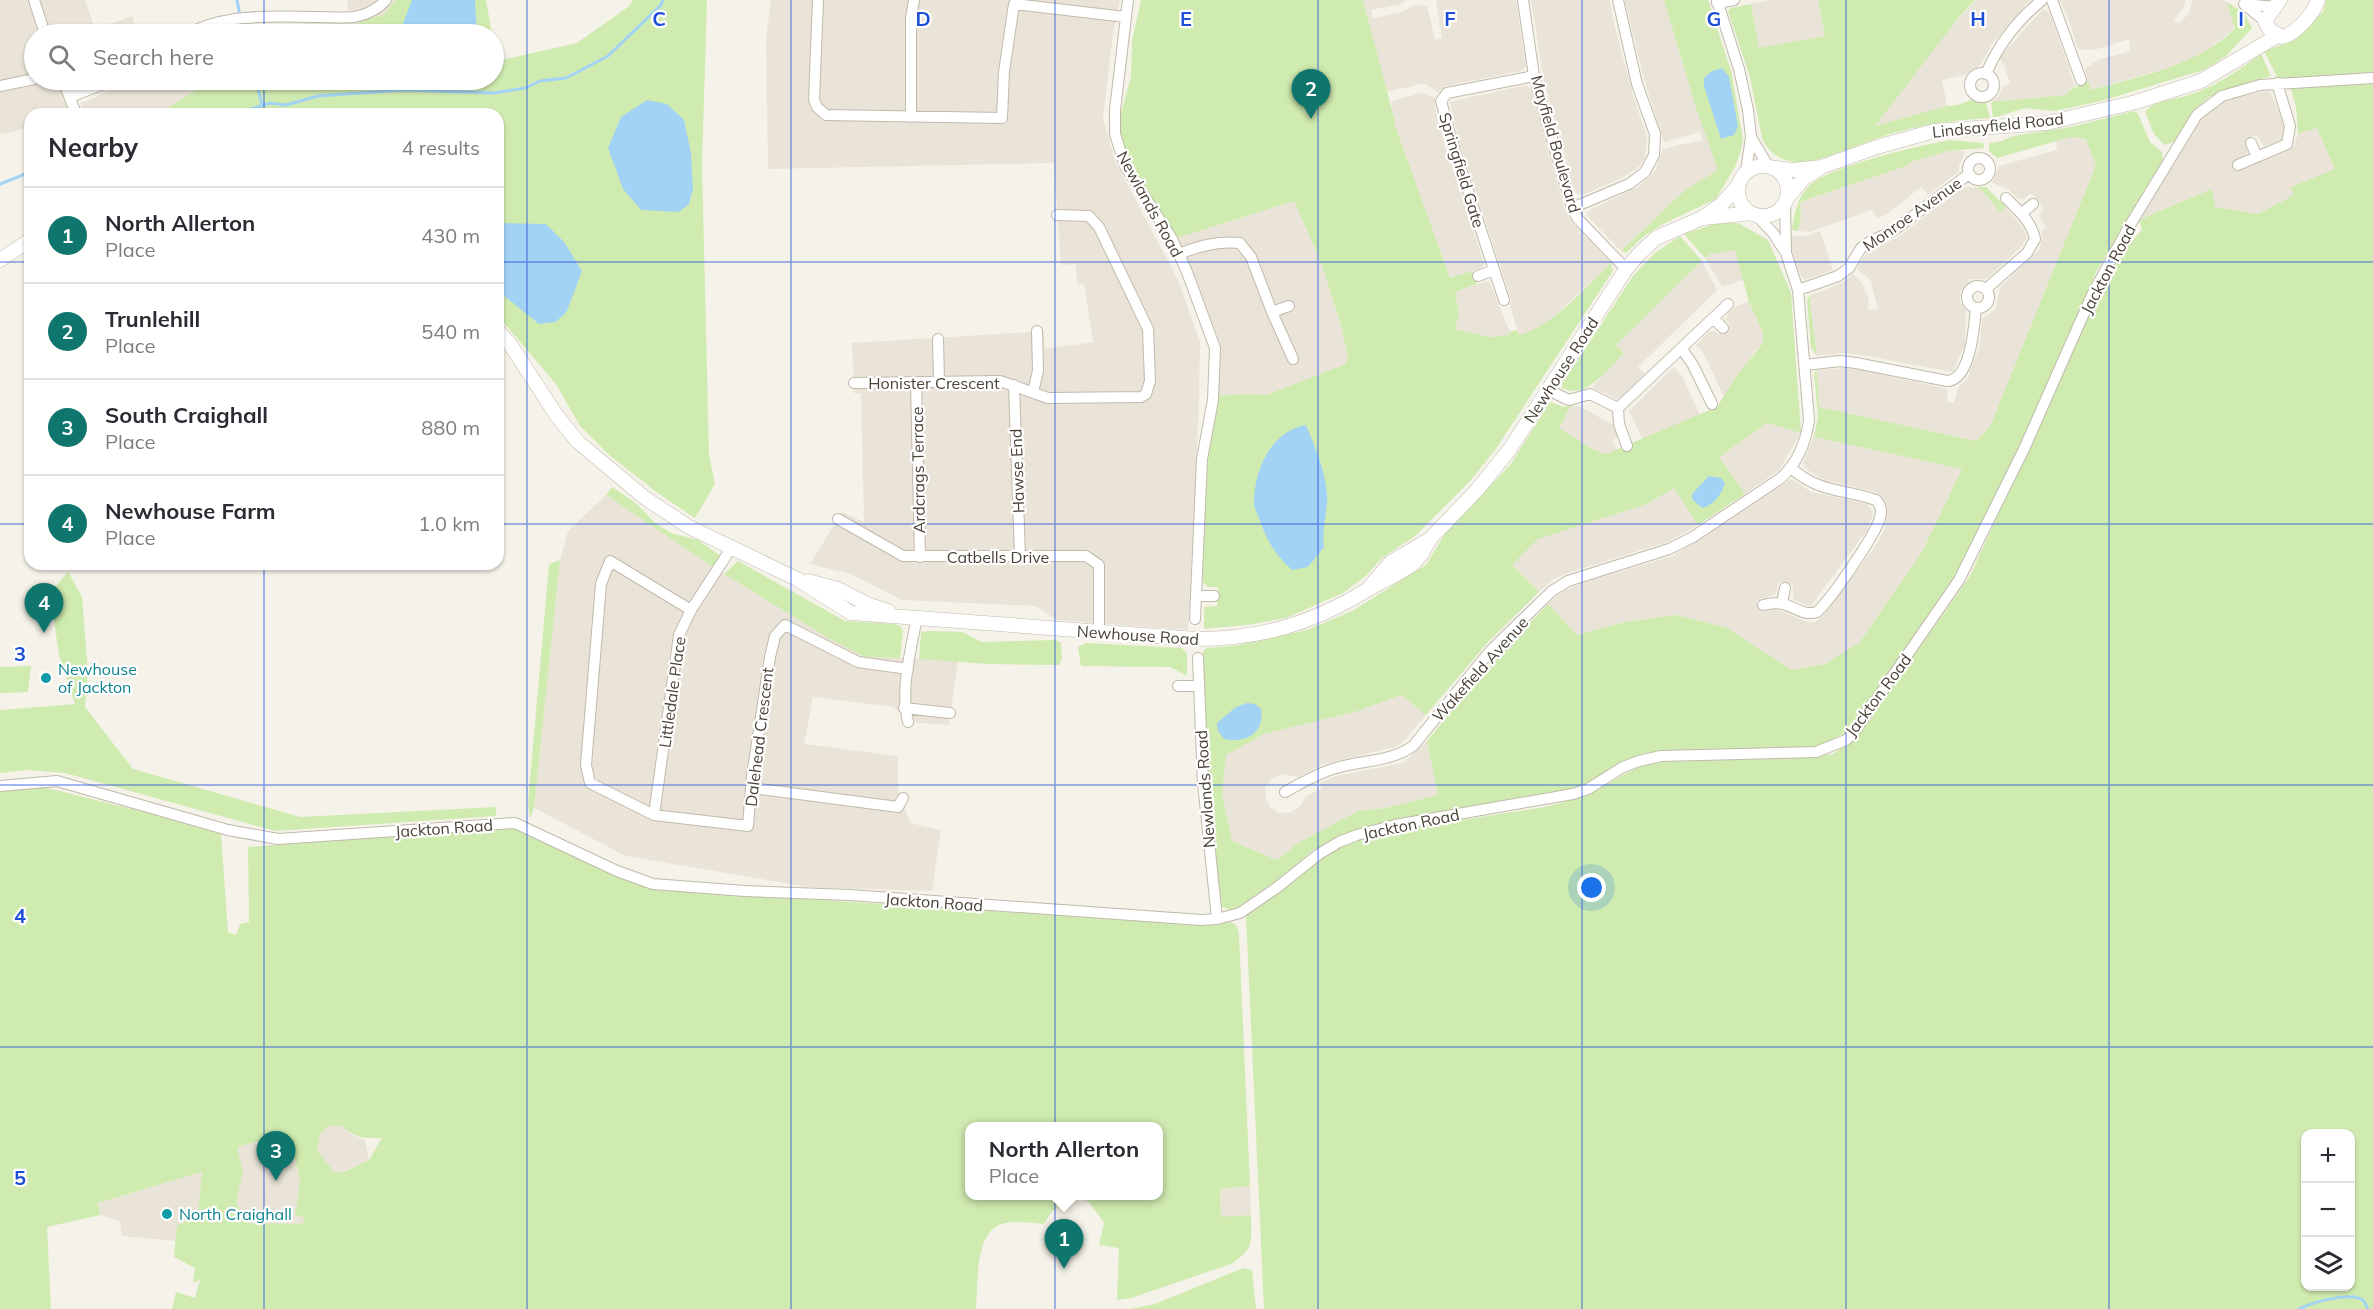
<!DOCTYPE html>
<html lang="en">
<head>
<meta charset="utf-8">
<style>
  body { margin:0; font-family:Mulish,sans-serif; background:#f2f2f3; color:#2b2b33 }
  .controls { position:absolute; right:18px; bottom:18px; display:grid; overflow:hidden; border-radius:12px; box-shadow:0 2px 4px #0004 }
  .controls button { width:54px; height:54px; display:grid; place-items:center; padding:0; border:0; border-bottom:2px solid #e1e1e2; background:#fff; color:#2b2b33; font:30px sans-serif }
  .you { position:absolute; left:1592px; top:888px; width:21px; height:21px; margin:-15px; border:4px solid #fff; border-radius:50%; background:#1a73e8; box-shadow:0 0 0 9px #1a73e833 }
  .badge { display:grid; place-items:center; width:39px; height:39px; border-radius:50%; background:#0f766e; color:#fff; font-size:20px; font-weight:700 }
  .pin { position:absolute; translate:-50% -50px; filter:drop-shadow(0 2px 3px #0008) }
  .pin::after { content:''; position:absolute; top:32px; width:21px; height:18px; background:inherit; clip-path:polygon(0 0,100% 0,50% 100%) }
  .popup { position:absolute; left:965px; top:1122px; width:198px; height:78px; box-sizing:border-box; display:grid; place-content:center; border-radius:12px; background:#fff; filter:drop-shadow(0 2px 4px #0005); font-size:20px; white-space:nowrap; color:#7c7c81 }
  .popup b { font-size:22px; color:#2b2b33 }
  .popup::after { content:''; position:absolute; left:50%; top:100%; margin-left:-12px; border:12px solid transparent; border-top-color:#fff }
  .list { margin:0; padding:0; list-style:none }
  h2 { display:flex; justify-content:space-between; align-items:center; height:78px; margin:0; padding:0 24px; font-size:26px }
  h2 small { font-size:20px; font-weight:400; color:#7c7c81 }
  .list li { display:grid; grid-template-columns:39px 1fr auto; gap:18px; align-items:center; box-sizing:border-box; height:96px; padding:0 24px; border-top:2px solid #e1e1e2 }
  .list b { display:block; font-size:22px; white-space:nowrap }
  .list p { margin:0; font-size:20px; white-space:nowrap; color:#7c7c81 }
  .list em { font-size:20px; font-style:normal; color:#7c7c81 }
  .icon { flex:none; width:33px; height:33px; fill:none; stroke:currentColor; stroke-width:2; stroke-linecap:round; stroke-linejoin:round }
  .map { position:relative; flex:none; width:2373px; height:1309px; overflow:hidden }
  .search { position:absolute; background:#fff; box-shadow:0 2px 4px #0004; left:24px; top:24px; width:480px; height:66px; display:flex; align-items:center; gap:15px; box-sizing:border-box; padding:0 21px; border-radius:33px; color:#7c7c81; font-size:22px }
  .panel { position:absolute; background:#fff; box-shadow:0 2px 4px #0004; left:24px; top:108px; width:480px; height:462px; border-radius:18px }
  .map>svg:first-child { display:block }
</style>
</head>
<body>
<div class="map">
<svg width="2373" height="1309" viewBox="0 0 2373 1309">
  <rect width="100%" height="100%" fill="#f5f2e9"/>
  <path fill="#e9e4d7" d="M0 0H85L95 29 132 16 137 34H34V80H88L62 93 68 114H30V128L0 134Z
    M347 0H395L386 14 358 23 359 34H260L259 26 350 21Z
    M771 0H1120L1113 33 1103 119 1116 163 1178 280 1200 342 1199 404 1188 630 1057 620 1036 606 902 600 851 574 810 564 842 512 864 522 861 394 854 393 852 343 1044 331 1045 349 1093 342 1084 284 1077 283 1076 264 1061 265 1054 163 768 169 766 39Z
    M1363 0H1406L1401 4 1371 10 1373 18 1403 12 1413 5 1427 6 1435 40 1442 38 1436 0H1516L1526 66 1521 71 1445 86 1438 93 1426 84H1421L1387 92Z
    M1531 0H1610L1614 24 1634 99 1647 137 1645 158 1640 166 1618 180 1582 195 1576 193 1573 186 1544 81Z
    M1625 0H1664L1695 105 1719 170 1685 190 1621 251 1590 219 1587 214 1590 210 1640 186 1655 171 1663 149 1702 140 1700 132 1664 142 1644 79Z
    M1772 0H1818L1825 36 1759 49 1751 4Z
    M1976 0H2030L1992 44 1980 65 1964 75 1942 80 1947 106 1874 127 1949 29Z
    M2059 0H2186L2183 9 2174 20 2179 24 2189 13 2193 0H2222L2227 2 2235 28 2205 52 2185 63 2090 90 2085 69 2097 60 2131 51 2129 39 2094 50H2082L2078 48 2067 15Z
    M2043 9 2050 13 2075 86 2066 92 2067 95 1991 102 1999 96 2003 86 2010 84 2004 64 1999 58Z
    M127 80H213L158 114H84L80 103 92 99Z
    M1526 85 1532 91 1565 210 1574 225 1611 263 1547 323 1534 331 1519 335 1509 303 1512 302 1459 141 1450 102Z
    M2267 91 2271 94 2286 127V138L2264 146 2256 135 2245 140 2248 151 2246 155 2233 163 2237 171 2294 146 2298 134 2317 128 2336 169 2291 187 2294 195 2258 214 2215 207 2212 189 2139 220 2197 123 2214 105 2235 98Z
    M1422 93 1435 98V109L1446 148 1484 264 1481 268 1450 278 1393 122 1395 121 1391 101Z
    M2071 137 2087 139 2096 165 1990 428 1976 441 1819 407 1817 370 1843 368 1861 370 1948 389 1947 402 1954 403 1958 388 1968 378 1980 345 1982 319 1996 309 2000 287 2039 250 2042 237 2041 231 2046 227 2039 216 2044 208 2031 193 2024 199H2019L2008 189 1992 183 1999 166 2057 150 2056 141Z
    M1949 151H1963L1964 154 1959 166V171L1928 195 1921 187 1887 214 1877 218 1872 210 1809 232 1798 231 1801 218 1800 202 1909 165V162Z
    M1968 187 1982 190 2000 212 2006 207 2024 229 2027 237 2023 245 1991 275 1986 279H1970L1960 292V302L1966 310 1965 344 1953 372 1861 355 1844 353 1817 356 1810 302 1811 295 1840 284 1853 274 1862 283 1869 299 1868 309 1878 310 1871 281 1857 269 1866 254 1873 247 1897 238 1962 188Z
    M1294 201 1322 265 1341 326 1348 358 1344 366 1266 395 1244 394 1217 396 1220 343 1189 262 1177 238Z
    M1820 231 1833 270 1804 280 1795 265 1792 251 1791 236H1807Z
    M1735 249 1745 279 1722 287 1705 258 1711 254Z
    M1702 261 1717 290 1638 367 1645 374 1620 399H1616L1592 387 1624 353 1616 345Z
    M1487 281 1490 283 1511 335 1489 337 1455 329 1459 314 1455 292Z
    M1749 302 1763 333V343L1754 352 1724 397 1703 352 1696 345 1710 331H1714L1720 335 1730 325 1726 320 1729 311 1736 306Z
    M1674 367 1682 376 1700 415 1643 440 1629 411Z
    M1571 406H1579L1615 426 1619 436 1612 440 1617 450 1606 454 1594 450 1559 428Z
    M1767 423 1801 433 1779 470 1745 494 1719 457Z
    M1814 437 1962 469 1922 552 1859 643 1825 664 1792 670 1727 628 1704 622 1677 615 1625 622 1577 635 1548 604 1562 592 1582 583 1673 556 1792 479 1811 492 1868 504 1873 514 1867 530 1810 607 1793 599V585L1779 581 1776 594 1756 600 1761 612 1776 609 1807 622H1815L1823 616 1874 548 1885 529 1887 513 1886 503 1882 496 1875 492 1821 479 1805 468 1803 463Z
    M1674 488 1698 525 1667 542 1568 573 1553 579 1539 592 1512 565 1538 538 1647 504Z
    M606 495 715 568 781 609 865 657 958 660 949 725 908 722 894 707 813 697 804 744 898 756V790L910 823 941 830 932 891 808 887 626 856 534 808 560 560 568 531Z
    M1401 695 1426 715 1402 743 1395 747 1323 764 1298 777 1282 774 1273 778 1265 787 1266 798 1270 807 1279 813 1292 812 1301 805 1306 796 1322 788 1320 783 1336 776 1403 763 1427 741 1438 795 1385 808 1358 811 1298 843 1277 860 1232 841 1222 794 1225 755 1264 734 1358 711Z
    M328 1126H343L350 1134 365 1140 369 1160 343 1172H333L317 1150 320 1135Z
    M259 1141 273 1153 295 1158 300 1181 295 1216 304 1217V1225L248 1223 236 1203 243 1171 237 1147Z
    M202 1172 198 1215 177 1226 176 1241 122 1236 120 1221 100 1215 98 1203Z
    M1250 1186 1251 1215 1221 1218 1220 1189Z"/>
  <path fill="#d0ebb0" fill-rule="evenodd" d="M395 0H486L492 34H359L358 23 385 14Z
    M633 0H707L702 163 709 455 715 484 695 518 659 494 608 454 580 426 556 384 498 316V114H158L213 80H494V44L497 61 577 43 628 7Z
    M1141 0H1363L1395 121 1394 123 1450 278 1472 271 1477 284 1455 292 1459 314 1455 329 1489 337 1510 335 1509 332 1517 330 1519 335C1554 326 1585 287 1611 263L1613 271 1495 450 1470 481 1415 536 1382 558 1367 575 1343 593 1286 618 1247 625 1204 629V607L1217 606 1218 587H1208L1203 582 1205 471 1217 396 1244 394 1266 395 1344 365 1348 358 1341 326 1322 265 1294 201 1177 238 1129 165 1123 146 1119 120 1131 77 1132 41Z
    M1664 0H1708L1731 71 1743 139 1741 150 1735 167 1716 199 1663 224 1644 236 1626 253 1621 251 1685 190 1718 170 1695 105Z
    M1818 0H1975L1959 17 1875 126 1947 106 1958 105 1971 100 1986 103 1990 118C1953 120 1917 125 1881 137 1863 143 1819 162 1802 162 1784 163 1768 154 1762 138L1750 77 1728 11 1731 8 1751 4 1759 48 1825 36Z
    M2326 0H2373V75L2279 81 2264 51 2295 40 2323 12Z
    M2227 2 2245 14 2252 28 2226 56 2204 70 2101 101 2055 111 2025 108 1993 118 1991 102 2067 95 2066 92 2088 81 2091 90C2143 75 2194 67 2235 29Z
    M259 26 260 34H234L232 27Z
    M2261 54 2271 76 2209 97 2195 109 2174 142 2164 145 2154 134 2145 112C2155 99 2178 100 2192 94 2218 85 2239 70 2261 54Z
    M2373 83V1309H1264L1246 916 1248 912 1332 851 1378 833 1545 807 1587 796 1628 772 1643 765 1661 762 1794 758 1833 754 1856 738 1970 576 2113 263 2142 230 2139 220 2212 189 2215 207 2258 214 2294 195 2291 187 2335 169 2317 128 2298 134 2296 107 2291 89ZM2306 1134H2350V1286H2306Z
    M2134 111 2138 114 2150 142 2162 152 2163 160 2097 270 2027 436 1949 590 1856 721 1843 734 1816 748 1645 753 1621 763 1578 788 1395 820 1347 833 1312 851 1281 878 1232 911 1221 906 1210 825 1203 651 1207 648 1239 645 1307 630 1352 611 1426 565 1446 532 1511 464 1550 402 1564 407 1571 406 1559 428 1594 450 1606 454 1717 407 1737 375 1763 343V333L1749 302 1735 250 1711 254 1705 258 1684 234 1718 223H1738L1768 240 1791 293 1801 433 1767 423 1719 457 1745 494 1698 525 1674 488 1647 504 1538 539 1512 565 1539 592 1489 641 1426 715 1401 695 1358 711 1264 734 1226 755 1222 794 1232 841 1277 860 1298 843 1358 811 1385 808 1438 795 1427 741 1493 661 1548 604 1577 635 1625 622 1677 615 1727 628 1792 670 1825 664 1859 643 1922 552 1962 469 1814 437 1818 417 1814 373 1817 370 1819 407 1976 441 1990 427 2096 165 2086 139 2071 137 1997 158 1989 151V143L2002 141 2013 136 2071 127Z
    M1950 140 1983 143 1984 148 1949 151 1910 162 1909 165 1800 202 1801 218 1798 231 1792 230C1794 214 1797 199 1808 187 1825 167 1922 145 1950 140Z
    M1986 187 2006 207 2000 212 1982 190 1972 188Z
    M1680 236 1702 261 1616 345 1624 353C1609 368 1585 401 1562 388V384L1633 276 1655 253Z
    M1811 295 1810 302 1817 356 1811 348 1807 299Z
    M612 487 637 504 655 523 671 533 698 540 722 557 715 568 606 495Z
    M560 560 534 808 530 819 528 803 549 564Z
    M738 561 845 621 895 624 901 627 903 632 900 658 865 657 830 639 724 574Z
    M68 572 82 597 88 673 85 707 133 769 300 817 496 807V816L275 831 65 773 28 770 0 773V710L75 704 59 655 50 593Z
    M929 631 963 632 981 642 1056 640 1061 643 1062 657 1059 665 988 664 919 659 921 632Z
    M1086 643 1182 648 1187 654V676L1170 667 1081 666 1078 647Z
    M31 666 28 692 0 693V667Z
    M39 786 152 814 221 834 228 932 236 935 240 924 249 922 248 847 514 827 633 883 668 890 1209 925 1231 922 1237 926 1239 934 1250 1186 1220 1189 1221 1217 1251 1215C1251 1241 1255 1249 1231 1264L1131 1298 1117 1300 1119 1248 1099 1245 1104 1223 1089 1202 1080 1199 1065 1203 1052 1211 1044 1224C1031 1223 1015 1220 1002 1224 974 1232 978 1286 976 1309H172L176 1292 195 1298 200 1280 193 1283 195 1268 174 1257 177 1226 198 1214 202 1172 98 1203 100 1215 47 1227 51 1309H0V789ZM328 1126H342C355 1139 366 1138 382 1138L369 1160 344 1172H334L317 1150 320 1135ZM970 1126H1158V1196H970ZM259 1141 273 1153 295 1158 300 1181 295 1216 304 1217 303 1224 248 1223 236 1203 243 1171 237 1147Z
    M1243 1268 1252 1270 1256 1309H1129L1155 1304Z"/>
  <path fill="#a3d3f4" d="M412 0H475L477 33 399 34Z
    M1722 68 1729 77 1738 126 1734 135 1721 139 1704 86V78L1712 71Z
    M647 100 667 104 684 120 691 153 693 189 689 204 679 212 641 210 623 189 608 148 621 117Z
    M498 223 546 224 564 242 582 271 567 311 556 322 539 324 498 291Z
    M1306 425C1315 447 1326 471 1327 496 1328 514 1321 528 1324 547L1308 567 1292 570C1274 553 1269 544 1260 521 1258 515 1254 509 1254 503 1254 470 1271 431 1306 425Z
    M1709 476 1721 478 1725 483C1722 494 1713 506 1702 508L1692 499V494Z
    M1247 703 1255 704 1261 709C1265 734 1245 743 1224 739L1218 731 1217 723 1236 707Z"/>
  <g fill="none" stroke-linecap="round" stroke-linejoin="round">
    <path stroke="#a3d3f4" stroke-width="3" d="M237 0 240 16
      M242 22 245 34
      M256 80 262 105
      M245 114 248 110 270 103 286 105 318 96 403 90 494 93 525 88 540 81 566 78 608 56 661 5 663 0
      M0 184 30 172
      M2299 1309C2311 1303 2353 1290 2364 1301 2366 1303 2366 1307 2368 1309"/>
    <g stroke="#c1baab" stroke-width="12">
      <path id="minor" d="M34 0 45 34
        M818 0 814 100 817 107 826 115 1002 118 1004 72 1014 4 1126 17
        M1128 0 1115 110V134L1125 166 1172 239 1187 272 1215 348 1213 400 1202 459 1195 619
        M1523 0 1534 76 1572 208 1578 219 1626 269
        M1717 0 1739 69 1748 110 1751 137 1746 171
        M2052 0 2081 80
        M1717 3 1734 0
        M2265 21 2244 4 2275 7
        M188 34C226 12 278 17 321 17 331 17 343 18 354 17 366 15 378 9 386 0
        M1970 85a12 12 0 1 1 24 0a12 12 0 1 1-24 0Z
        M1986 74C1998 45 2019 19 2042 0
        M63 80 76 114
        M0 86 34 79
        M70 97 114 80
        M911 117V18L914 0
        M1751 137 1768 166
        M2251 143 2257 157
        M1968 169a11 11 0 1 1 22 0a11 11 0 1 1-22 0Z
        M2238 165 2287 144 2290 126 2277 83
        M1572 208 1629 184 1645 172 1654 155 1655 134 1637 84 1618 0
        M2022 213 2033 204
        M1756 215 1773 233 1784 250
        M1179 254C1199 246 1217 241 1240 243L1251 257 1272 312 1293 359
        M1478 276 1494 270
        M1967 297a11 11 0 1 1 22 0a11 11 0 1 1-22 0Z
        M1986 289 2027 253 2035 239C2032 222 2018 210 2006 198
        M1798 290 1838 276 1849 268 1861 248 1871 241 1893 231 1969 174
        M1504 300 1454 148 1441 101 1447 93 1534 76
        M1272 312 1289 306
        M1713 318 1723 328
        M938 339 939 381
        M1682 349 1693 365 1712 404
        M1805 365 1840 361 1856 363 1947 381C1971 380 1974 327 1976 308
        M854 383 1000 381 1048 398 1141 397 1146 394 1150 381 1148 329 1099 227 1089 216 1057 215
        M916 383 920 557
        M1014 385 1020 557
        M1548 390 1569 400 1590 394 1618 408 1728 304
        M1033 392 1038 371 1037 331
        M1618 408 1619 424 1627 446
        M838 519 903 556H1086L1099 565V632
        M1197 596H1214
        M1782 603 1785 588
        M1763 605C1791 597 1797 618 1817 612 1832 598 1874 537 1880 518 1882 511 1881 505 1876 500 1842 488 1821 494 1791 468
        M691 610 610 561 601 584 586 765 590 783 654 815 748 826 752 776 770 657 775 636 785 625 858 662 908 669
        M1198 658 1203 783 1217 919
        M1178 686H1198
        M904 708 950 713
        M908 722C900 688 911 650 917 617
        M0 786 57 781 228 830 278 839 515 823 617 871 653 884 745 891 850 895 1201 920 1217 919 1240 913 1275 889 1319 854 1339 842 1357 835 1395 825 1573 794 1588 789 1623 767 1639 761 1661 756 1816 752 1846 740 1854 732 1959 580 2024 449 2092 295 2127 230 2197 115 2222 96 2260 85 2373 78
        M753 788 898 807 903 798
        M1285 792C1301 783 1318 773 1336 768 1362 760 1391 762 1413 746L1491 650 1552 591 1568 581 1669 549 1693 537 1781 478C1798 462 1806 443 1809 420L1798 290 1786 253 1785 204
        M654 815 679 635 691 610 732 547"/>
    </g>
    <g stroke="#c1baab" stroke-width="15">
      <path id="tertiary" d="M2280 0 2265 21 2270 30 2282 37C2296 34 2314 13 2318 0
        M1738 191a25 25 0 1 1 50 0a25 25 0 1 1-50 0Z
        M1775 168 1793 170 1821 167 1877 147 1934 131 2047 123 2136 102 2201 81 2277 36
        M1788 197 1804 178 1820 168
        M1704 218 1751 213
        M0 260 30 240
        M498 331 510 344 557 416 578 442 645 498 689 527 797 579 851 613 1196 639C1259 639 1312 624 1367 590 1382 581 1400 574 1414 563L1421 555 1430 539 1477 490 1510 449 1626 269 1640 253 1656 238 1702 218 1722 204 1737 187
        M808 581 838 589 869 605 888 611
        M1371 585 1391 562 1430 539"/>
    </g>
    <use href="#minor" stroke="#fff" stroke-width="10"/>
    <use href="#tertiary" stroke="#fff" stroke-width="14"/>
  </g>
  <path fill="none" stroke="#1d4ed8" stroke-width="1.5" stroke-opacity="0.55" d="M264 0V34M527 0V1309M791 0V1309M1055 0V1309M1318 0V1309M1582 0V1309M1846 0V1309M2109 0V1309M264 80V114M0 262H30M498 262H2373M0 524H30M498 524H2373M264 564V1309M0 785H2373M0 1047H2373"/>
  <g fill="#0f9aa8" stroke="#fff" stroke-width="2">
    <circle cx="46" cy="678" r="6"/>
    <circle cx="167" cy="1214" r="6"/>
  </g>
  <g text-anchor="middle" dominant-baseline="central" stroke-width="4.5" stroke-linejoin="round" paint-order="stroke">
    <g font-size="16" fill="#4a4237" stroke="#fff">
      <text transform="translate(1998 125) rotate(-6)">Lindsayfield Road</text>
      <text transform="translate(1556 144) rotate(74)">Mayfield Boulevard</text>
      <text transform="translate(1462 170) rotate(73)">Springfield Gate</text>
      <text transform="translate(1150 204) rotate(61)">Newlands Road</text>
      <text transform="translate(1912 214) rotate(-35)">Monroe Avenue</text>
      <text transform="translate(2108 269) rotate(-62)">Jackton Road</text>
      <text transform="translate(1561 370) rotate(-57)">Newhouse Road</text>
      <text x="934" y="383">Honister Crescent</text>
      <text transform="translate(918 470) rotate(-91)">Ardcrags Terrace</text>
      <text transform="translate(1017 471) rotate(-92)">Hawse End</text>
      <text x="998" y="557">Catbells Drive</text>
      <text transform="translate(1138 635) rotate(4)">Newhouse Road</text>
      <text transform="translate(1480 669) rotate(-48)">Wakefield Avenue</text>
      <text transform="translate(672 692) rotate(-82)">Littledale Place</text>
      <text transform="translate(1878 695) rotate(-53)">Jackton Road</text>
      <text transform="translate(759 737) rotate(-83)">Dalehead Crescent</text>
      <text transform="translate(1205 789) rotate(-94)">Newlands Road</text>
      <text transform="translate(1411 824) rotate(-12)">Jackton Road</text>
      <text transform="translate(444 828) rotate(-4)">Jackton Road</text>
      <text transform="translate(934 902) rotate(4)">Jackton Road</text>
    </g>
    <g font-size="16" fill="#0d838f" stroke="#fff" text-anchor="start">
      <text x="58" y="669">Newhouse<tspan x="58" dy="18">of Jackton</tspan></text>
      <text x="179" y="1214">North Craighall</text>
    </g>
  </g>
  <g font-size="20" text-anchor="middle" font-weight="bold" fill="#1d4ed8" stroke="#fff" stroke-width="4.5" stroke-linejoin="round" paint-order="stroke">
    <text x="659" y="26">C</text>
    <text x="923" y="26">D</text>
    <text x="1186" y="26">E</text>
    <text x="1450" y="26">F</text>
    <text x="1714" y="26">G</text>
    <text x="1978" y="26">H</text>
    <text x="2241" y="26">I</text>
    <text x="20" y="661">3</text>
    <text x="20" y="923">4</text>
    <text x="20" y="1185">5</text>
  </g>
</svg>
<div class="controls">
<button>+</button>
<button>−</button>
<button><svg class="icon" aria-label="layers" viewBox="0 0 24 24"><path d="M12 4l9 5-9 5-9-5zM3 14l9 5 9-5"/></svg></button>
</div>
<div class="you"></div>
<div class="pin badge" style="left:1064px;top:1269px">1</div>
<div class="popup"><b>North Allerton</b>Place</div>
<div class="pin badge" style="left:1311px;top:119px">2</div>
<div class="pin badge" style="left:276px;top:1181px">3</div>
<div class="pin badge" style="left:44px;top:633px">4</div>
<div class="search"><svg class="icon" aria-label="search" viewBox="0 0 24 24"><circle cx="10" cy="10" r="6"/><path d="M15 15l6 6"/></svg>Search here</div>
<section class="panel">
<h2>Nearby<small>4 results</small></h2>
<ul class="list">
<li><span class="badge">1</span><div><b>North Allerton</b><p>Place</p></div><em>430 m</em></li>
<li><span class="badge">2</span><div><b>Trunlehill</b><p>Place</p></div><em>540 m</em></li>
<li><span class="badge">3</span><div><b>South Craighall</b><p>Place</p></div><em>880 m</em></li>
<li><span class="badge">4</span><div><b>Newhouse Farm</b><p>Place</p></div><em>1.0 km</em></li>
</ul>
</section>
</div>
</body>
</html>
